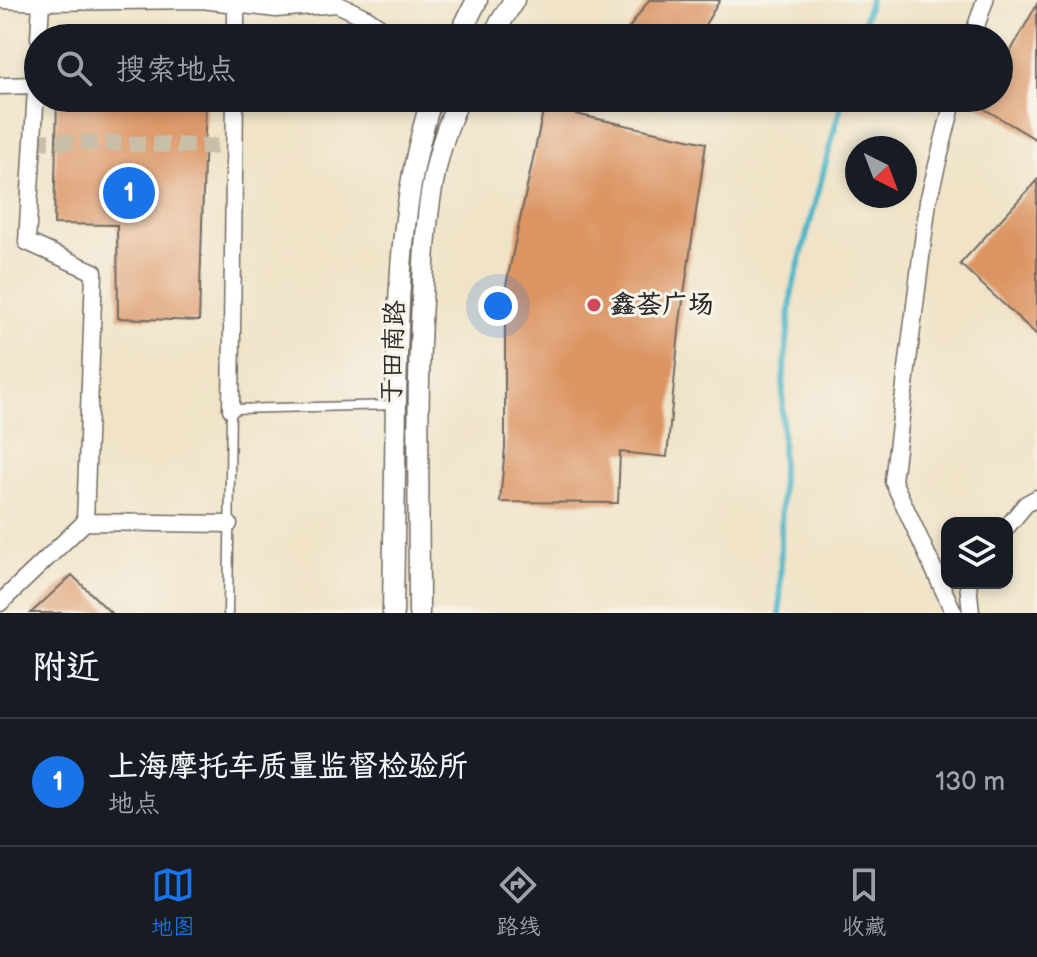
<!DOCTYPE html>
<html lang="zh">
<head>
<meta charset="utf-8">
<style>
  body { margin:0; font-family:"Balsamiq Sans","LXGW WenKai TC",sans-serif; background:#20242c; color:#f1f3f6 }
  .controls { position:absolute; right:24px; bottom:24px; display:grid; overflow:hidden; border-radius:16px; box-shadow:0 4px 12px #0003 }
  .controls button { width:72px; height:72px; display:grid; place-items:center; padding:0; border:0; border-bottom:2px solid #363941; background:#171b24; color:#f1f3f6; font:40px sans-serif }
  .compass { position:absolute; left:845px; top:136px; width:72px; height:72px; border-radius:50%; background:#171b24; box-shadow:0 4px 12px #0003; rotate:138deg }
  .you { position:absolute; left:498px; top:306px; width:28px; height:28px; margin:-20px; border:6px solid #fff; border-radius:50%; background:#1a73e8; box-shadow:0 0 0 12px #1a73e833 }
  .badge { display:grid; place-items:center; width:52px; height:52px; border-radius:50%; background:#1a73e8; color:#fff; font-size:26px; font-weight:700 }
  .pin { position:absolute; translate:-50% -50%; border:4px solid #fff; box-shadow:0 2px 8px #0006 }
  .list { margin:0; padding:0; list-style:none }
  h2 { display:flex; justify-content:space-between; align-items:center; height:104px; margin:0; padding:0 32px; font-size:34px }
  h2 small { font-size:26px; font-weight:400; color:#9ea1a6 }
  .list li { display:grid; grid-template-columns:52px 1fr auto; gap:24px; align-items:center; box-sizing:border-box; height:128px; padding:0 32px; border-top:2px solid #363941 }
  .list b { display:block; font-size:30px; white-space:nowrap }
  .list p { margin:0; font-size:26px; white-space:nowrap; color:#9ea1a6 }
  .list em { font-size:26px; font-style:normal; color:#9ea1a6 }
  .icon { flex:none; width:44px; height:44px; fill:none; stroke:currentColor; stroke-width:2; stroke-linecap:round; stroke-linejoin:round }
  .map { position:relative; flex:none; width:1037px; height:613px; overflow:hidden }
  .search { position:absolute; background:#171b24; box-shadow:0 4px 12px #0003; left:24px; right:24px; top:24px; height:88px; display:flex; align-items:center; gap:20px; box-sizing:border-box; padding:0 28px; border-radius:44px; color:#9ea1a6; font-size:30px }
  .sheet { height:232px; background:#171b24 }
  nav { display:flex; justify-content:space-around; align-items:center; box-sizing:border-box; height:112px; border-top:2px solid #363941; background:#171b24; font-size:22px; color:#9ea1a6 }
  nav a { display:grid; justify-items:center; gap:4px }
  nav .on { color:#1a73e8 }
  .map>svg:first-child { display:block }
</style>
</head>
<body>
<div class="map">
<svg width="1037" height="613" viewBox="0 0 1037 613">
  <rect width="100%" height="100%" fill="#f7f3e8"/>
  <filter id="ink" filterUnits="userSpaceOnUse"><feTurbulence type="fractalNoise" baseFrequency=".0125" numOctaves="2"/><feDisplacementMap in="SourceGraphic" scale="16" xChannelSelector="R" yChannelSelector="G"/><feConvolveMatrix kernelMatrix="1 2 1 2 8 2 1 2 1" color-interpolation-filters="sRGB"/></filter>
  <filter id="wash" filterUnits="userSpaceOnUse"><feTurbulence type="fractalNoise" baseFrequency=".006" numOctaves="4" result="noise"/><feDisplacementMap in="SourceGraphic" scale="32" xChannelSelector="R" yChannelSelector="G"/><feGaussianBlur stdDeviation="1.8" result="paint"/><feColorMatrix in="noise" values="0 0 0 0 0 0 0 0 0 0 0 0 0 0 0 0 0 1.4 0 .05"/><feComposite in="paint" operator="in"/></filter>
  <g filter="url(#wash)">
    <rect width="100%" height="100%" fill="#f0e3c7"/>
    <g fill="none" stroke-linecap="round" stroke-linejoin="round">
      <path stroke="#4bb5c8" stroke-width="6" d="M860 38 870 0
        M780 613 783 382 792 290 843 98"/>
    </g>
    <g id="blocks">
      <path fill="#dc9464" d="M649 0H720L697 38H622Z
        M1037 4V140L966 98H999V72Z
        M57 98H206L199 321 118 318 117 225 54 224Z
        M544 107 706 143 680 321 667 457 620 452 618 503 500 502 505 447V290Z
        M1037 180V335L960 264Z
        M72 575 111 613H31Z"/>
    </g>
  </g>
  <g filter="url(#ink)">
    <use href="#blocks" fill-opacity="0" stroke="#706b62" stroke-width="2"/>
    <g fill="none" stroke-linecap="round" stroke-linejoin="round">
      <path stroke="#c9bea8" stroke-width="16" stroke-dasharray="16 8" stroke-linecap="butt" d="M33 141 234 147"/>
      <g stroke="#706b62" stroke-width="11">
        <path id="service" d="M228 613 231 409 395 405"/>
      </g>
      <g stroke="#706b62" stroke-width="19">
        <path id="minor" d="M2 0 41 2
          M39 38 41 2 202 0 276 9 337 4 367 18 396 38
          M236 38V4
          M972 38 985 0
          M38 55 27 242 94 272 85 522
          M0 86 36 85
          M231 409 235 98
          M1007 527 1026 504 1037 498
          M968 583 971 613
          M0 603 85 522 229 524
          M954 613 893 481 928 201 954 98"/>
      </g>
      <g stroke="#706b62" stroke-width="23">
        <path id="tertiary" d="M458 38 477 0
          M491 38 514 0
          M393 613C394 542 395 471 396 399 398 297 400 196 432 98
          M419 613C419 509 416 405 422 301 425 232 429 161 460 98"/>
      </g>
      <use href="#service" stroke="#fff" stroke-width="8"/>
      <use href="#minor" stroke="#fff" stroke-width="16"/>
      <use href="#tertiary" stroke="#fff" stroke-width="20"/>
    </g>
  </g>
  <circle fill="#d1495b" stroke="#f7f3e8" stroke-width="3" cx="594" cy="305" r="8"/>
  <g text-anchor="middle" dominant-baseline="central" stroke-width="6" stroke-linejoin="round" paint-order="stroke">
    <g font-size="26" font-weight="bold" fill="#2b2b2b" stroke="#f7f3e8" text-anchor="start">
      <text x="610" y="305">鑫荟广场</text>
    </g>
    <g font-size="26" fill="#2b2b2b" stroke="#f7f3e8">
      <text transform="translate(394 352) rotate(-88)">于田南路</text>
    </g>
  </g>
</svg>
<div class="controls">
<button><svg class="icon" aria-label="layers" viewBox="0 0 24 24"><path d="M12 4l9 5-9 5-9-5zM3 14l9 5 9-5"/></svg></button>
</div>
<svg class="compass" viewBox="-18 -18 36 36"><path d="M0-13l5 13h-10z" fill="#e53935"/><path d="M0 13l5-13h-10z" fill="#9ea1a6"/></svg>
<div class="you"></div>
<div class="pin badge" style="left:129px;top:193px">1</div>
<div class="search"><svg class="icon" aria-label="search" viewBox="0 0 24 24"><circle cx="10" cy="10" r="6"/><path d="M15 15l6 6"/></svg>搜索地点</div>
</div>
<section class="sheet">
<h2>附近<small></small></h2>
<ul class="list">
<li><span class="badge">1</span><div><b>上海摩托车质量监督检验所</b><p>地点</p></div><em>130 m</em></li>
</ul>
</section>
<nav>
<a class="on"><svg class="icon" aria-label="map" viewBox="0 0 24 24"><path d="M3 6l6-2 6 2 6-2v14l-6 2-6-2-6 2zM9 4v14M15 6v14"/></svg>地图</a>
<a><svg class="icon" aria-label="directions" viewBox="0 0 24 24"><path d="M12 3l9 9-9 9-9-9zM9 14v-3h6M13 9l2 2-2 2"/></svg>路线</a>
<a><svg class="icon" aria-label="saved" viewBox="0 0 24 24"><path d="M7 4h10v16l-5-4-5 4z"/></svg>收藏</a>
</nav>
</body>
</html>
